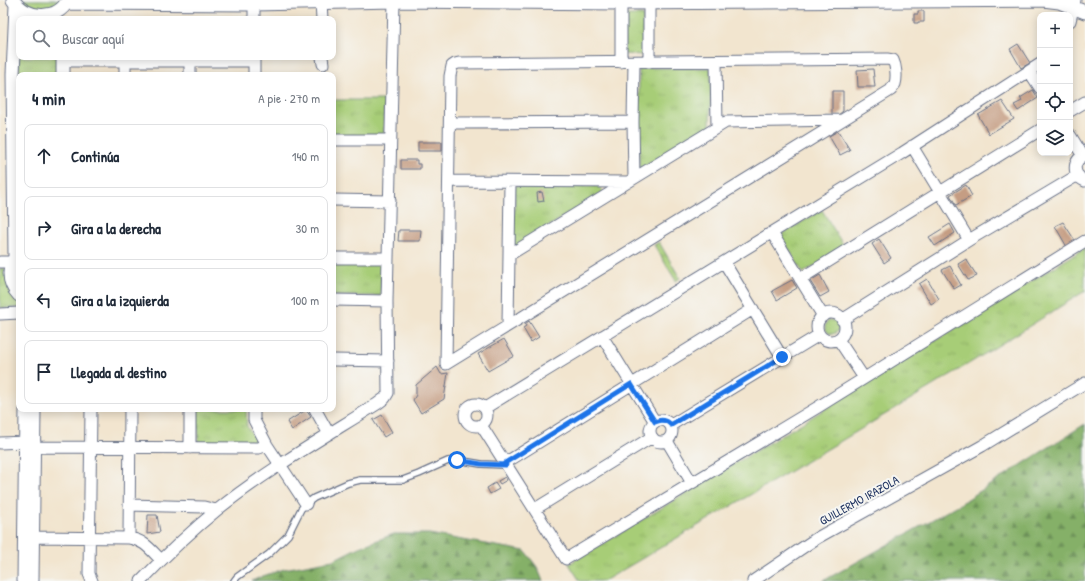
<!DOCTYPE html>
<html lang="es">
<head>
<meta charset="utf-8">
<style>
  body { margin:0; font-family:"Patrick Hand",sans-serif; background:#f6f6f7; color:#1f2937 }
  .controls { position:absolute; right:12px; top:12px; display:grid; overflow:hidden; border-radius:8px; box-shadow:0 2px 10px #0003 }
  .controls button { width:36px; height:36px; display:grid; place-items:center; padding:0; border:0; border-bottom:1px solid #e0e1e3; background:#fff; color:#1f2937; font:20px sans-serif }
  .stop { position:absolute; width:12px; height:12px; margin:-9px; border:3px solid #1a73e8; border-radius:50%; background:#fff }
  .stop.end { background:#1a73e8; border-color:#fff; box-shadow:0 1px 4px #0008 }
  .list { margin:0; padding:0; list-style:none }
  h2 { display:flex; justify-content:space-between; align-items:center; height:52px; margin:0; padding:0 16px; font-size:17px }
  h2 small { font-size:13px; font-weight:400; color:#747a83 }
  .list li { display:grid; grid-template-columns:26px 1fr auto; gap:12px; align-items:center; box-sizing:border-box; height:64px; margin:0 8px 8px; padding:0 8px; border:1px solid #e0e1e3; border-radius:8px }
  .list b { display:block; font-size:15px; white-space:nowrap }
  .list em { font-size:13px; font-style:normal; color:#747a83 }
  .icon { flex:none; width:22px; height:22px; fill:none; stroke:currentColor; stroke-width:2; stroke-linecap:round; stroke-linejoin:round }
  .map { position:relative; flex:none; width:1085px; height:581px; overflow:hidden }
  .search { position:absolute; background:#fff; box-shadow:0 2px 10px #0003; left:16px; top:16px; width:320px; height:44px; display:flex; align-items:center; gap:10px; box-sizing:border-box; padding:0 14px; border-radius:8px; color:#747a83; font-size:15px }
  .panel { position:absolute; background:#fff; box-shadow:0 2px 10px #0003; left:16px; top:72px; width:320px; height:340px; border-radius:8px }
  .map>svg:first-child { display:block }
</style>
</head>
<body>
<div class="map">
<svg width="1085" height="581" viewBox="0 0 1085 581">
  <defs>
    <pattern id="grass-tufts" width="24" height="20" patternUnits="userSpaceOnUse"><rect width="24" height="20" fill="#a7cd77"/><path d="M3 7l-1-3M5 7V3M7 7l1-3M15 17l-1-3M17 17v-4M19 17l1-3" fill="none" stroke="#8fb069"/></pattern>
    <pattern id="forest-firs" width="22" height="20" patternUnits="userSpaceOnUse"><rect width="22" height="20" fill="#85b068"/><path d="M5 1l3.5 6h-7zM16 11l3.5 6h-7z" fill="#6c9059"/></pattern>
  </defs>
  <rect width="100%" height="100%" fill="#f6f6f2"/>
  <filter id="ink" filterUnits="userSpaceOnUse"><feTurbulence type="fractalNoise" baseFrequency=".025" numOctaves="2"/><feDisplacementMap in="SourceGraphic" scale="8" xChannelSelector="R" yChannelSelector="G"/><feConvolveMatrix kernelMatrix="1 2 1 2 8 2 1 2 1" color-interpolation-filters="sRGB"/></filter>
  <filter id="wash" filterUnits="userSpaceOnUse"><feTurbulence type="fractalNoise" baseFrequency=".012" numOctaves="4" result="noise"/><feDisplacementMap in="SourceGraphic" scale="16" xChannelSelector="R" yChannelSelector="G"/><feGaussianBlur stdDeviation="0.9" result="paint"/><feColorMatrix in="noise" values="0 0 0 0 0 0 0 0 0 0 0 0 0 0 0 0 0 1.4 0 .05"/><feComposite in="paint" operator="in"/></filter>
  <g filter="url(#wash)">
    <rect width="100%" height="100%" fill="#f2e5cf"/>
    <path fill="url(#grass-tufts)" stroke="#617e6a" d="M20 0H61C50 15 32 11 20 0Z
      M624 15H643V55L624 54Z
      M22 17 23 19H19V57H59V75H19V19Z
      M639 68H711L710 126 639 170Z
      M333 100H384V137H333Z
      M515 186H599L603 192 513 249Z
      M822 210 845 248 803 273 780 235Z
      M659 242 680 278 676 281 654 245Z
      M1085 248V291C927 392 765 486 604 581H580L569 564 812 417Z
      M381 262V296H333V263Z
      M0 268H5L19 300V308H0Z
      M825 327a7 7 0 1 1 14 0a7 7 0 1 1-14 0Z
      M197 409H246L247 426 254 437 256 442 253 445 199 444Z"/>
    <path fill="url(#forest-firs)" stroke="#507063" d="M1085 424V581H823L960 504Z
      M394 534H429L525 551 537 567 543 581H252L263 576 284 569 333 560 359 547Z"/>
    <g id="blocks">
      <path fill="#c59d83" d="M918 11H924V22H918V23H914V14H918Z
        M1018 44 1030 63 1021 68 1010 49Z
        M873 69 875 87H858L857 70Z
        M1033 90 1038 98 1018 111 1014 105 1022 101 1020 98Z
        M832 91H843V111L837 116H832Z
        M1002 101 1014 119 989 134 978 115Z
        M838 131 850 150 840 155 829 136Z
        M418 142H442V151H418Z
        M401 160H417V164H420V169H401Z
        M966 185 972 196 956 205 950 195Z
        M542 192 544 201 538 202 537 193Z
        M1063 222 1076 242 1067 247 1055 226Z
        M950 224 955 233 935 246 929 237Z
        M399 230H421L420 241H398Z
        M879 239 891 258 884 263 872 244Z
        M966 259 977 276 968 280 958 264Z
        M950 266 961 285 954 289 942 270Z
        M820 275 829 292 820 297 810 281Z
        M927 279 939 299 931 304 919 284Z
        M792 280 797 288 777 300 772 291Z
        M529 321 539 337 531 342 523 328 526 326 525 324Z
        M504 339 514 356 488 371 478 354Z
        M437 367 441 374 448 373 444 399 421 413 413 400 416 395V385Z
        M306 410 311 417 292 430 287 422Z
        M382 415 392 432 384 437 373 420Z
        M505 477 507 480 500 484 498 481Z
        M495 483 499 489 490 494 487 488Z
        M148 515H157L160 532 147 534Z"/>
    </g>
  </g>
  <g filter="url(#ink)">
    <use href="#blocks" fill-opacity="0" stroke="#666f86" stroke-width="1"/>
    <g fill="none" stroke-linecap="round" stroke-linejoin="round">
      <g stroke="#666f86" stroke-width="8">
        <path id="service" d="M234 581 237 577 269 554 288 535 301 509 306 504 314 498 348 483 360 480H403L419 474 448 461 457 460 481 464 506 465"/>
      </g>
      <g stroke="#666f86" stroke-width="13">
        <path id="minor" d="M321 2 322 19
          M254 4V19
          M1070 21 1075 0
          M254 57V75
          M322 57 323 64
          M887 59 893 60C896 66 897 77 895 84 894 85 891 89 891 90L446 364 450 76 452 66 455 64 459 63Z
          M63 61H254
          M125 61V75
          M716 61 717 127
          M621 62V3
          M634 62 633 122 634 178
          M649 62V3
          M1029 71 1040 88
          M190 75V61
          M1070 111 1085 102
          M450 123 633 122
          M1070 135 1083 156
          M333 140H391
          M912 146 969 240
          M1085 155C1072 161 1072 175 1085 181
          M449 181 628 182
          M333 200 390 201
          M772 233 823 316
          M509 255 726 122 841 120
          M333 258H388
          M0 262H12
          M724 262 782 357
          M800 279 1040 130
          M333 300 387 301
          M817 327a14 14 0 1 1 28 0a14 14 0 1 1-28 0Z
          M0 314 19 313
          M842 320 969 240 1078 175
          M508 325 510 182
          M602 336 655 422
          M838 339 864 378
          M333 360 388 361
          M465 415a11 11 0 1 1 22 0a11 11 0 1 1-22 0Z
          M485 408 902 153 1040 64
          M91 409 89 574 92 581
          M130 409 129 538C144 540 151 550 161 560
          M254 409V420L267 445 306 504
          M315 409 329 434
          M650 431a11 11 0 1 1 22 0a11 11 0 1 1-22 0Z
          M481 425 566 559 818 407 1085 241
          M671 425 819 335
          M667 441 692 483
          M0 443 25 442
          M34 447 259 448 267 445
          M190 448V409
          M505 463 753 309
          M129 505 204 507 216 510
          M535 509 652 437
          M33 537 129 538
          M23 581 25 409
          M33 581 35 409
          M141 581C165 556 190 532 217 510 267 470 323 438 377 404L385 398 388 393 387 301 394 1
          M753 581 817 538 982 446 1085 383"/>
      </g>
      <g stroke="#666f86" stroke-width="15">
        <path id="tertiary" d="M13 0C25 19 57 22 68 0
          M67 3 254 4 394 1 621 3 1043 0 1059 2 1085 12
          M63 57V75
          M19 253C7 265 7 282 19 295
          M15 257 13 74 16 5"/>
      </g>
      <use href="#service" stroke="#fff" stroke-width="5.5"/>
      <use href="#minor" stroke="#fff" stroke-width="11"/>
      <use href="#tertiary" stroke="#fff" stroke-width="13"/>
    </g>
  </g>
  <g fill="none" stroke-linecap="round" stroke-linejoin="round" filter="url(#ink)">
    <path stroke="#1a73e8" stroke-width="5" d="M457 460 481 464 506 465 505 463 631 384 655 422C661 419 667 420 671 425L782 357"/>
  </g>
  <g text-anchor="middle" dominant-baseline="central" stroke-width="4" stroke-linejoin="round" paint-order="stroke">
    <g font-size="12" fill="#1b2f5e" stroke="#f6f6f2">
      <text transform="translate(859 500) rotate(-29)">GUILLERMO IRAZOLA</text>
    </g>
  </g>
</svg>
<div class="controls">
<button>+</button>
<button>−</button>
<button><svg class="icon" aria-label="locate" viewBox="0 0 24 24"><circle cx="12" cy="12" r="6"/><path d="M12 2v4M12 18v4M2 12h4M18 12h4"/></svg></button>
<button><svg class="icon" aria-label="layers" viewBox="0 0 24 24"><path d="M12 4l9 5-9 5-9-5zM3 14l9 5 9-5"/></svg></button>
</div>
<div class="stop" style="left:457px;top:460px"></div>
<div class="stop end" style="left:782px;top:357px"></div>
<div class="search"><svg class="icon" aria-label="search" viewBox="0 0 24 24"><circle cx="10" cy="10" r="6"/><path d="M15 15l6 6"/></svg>Buscar aquí</div>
<section class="panel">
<h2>4 min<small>A pie · 270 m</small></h2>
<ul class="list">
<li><svg class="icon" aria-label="ahead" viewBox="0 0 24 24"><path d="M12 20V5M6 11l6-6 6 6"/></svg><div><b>Continúa</b></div><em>140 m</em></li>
<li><svg class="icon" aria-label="right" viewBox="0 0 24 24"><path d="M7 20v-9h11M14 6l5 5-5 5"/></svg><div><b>Gira a la derecha</b></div><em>30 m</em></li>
<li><svg class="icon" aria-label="left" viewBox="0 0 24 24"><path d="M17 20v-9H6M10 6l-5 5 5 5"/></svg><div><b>Gira a la izquierda</b></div><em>100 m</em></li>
<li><svg class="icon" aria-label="arrive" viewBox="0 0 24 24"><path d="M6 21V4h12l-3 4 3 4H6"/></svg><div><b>Llegada al destino</b></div></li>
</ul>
</section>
</div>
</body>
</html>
